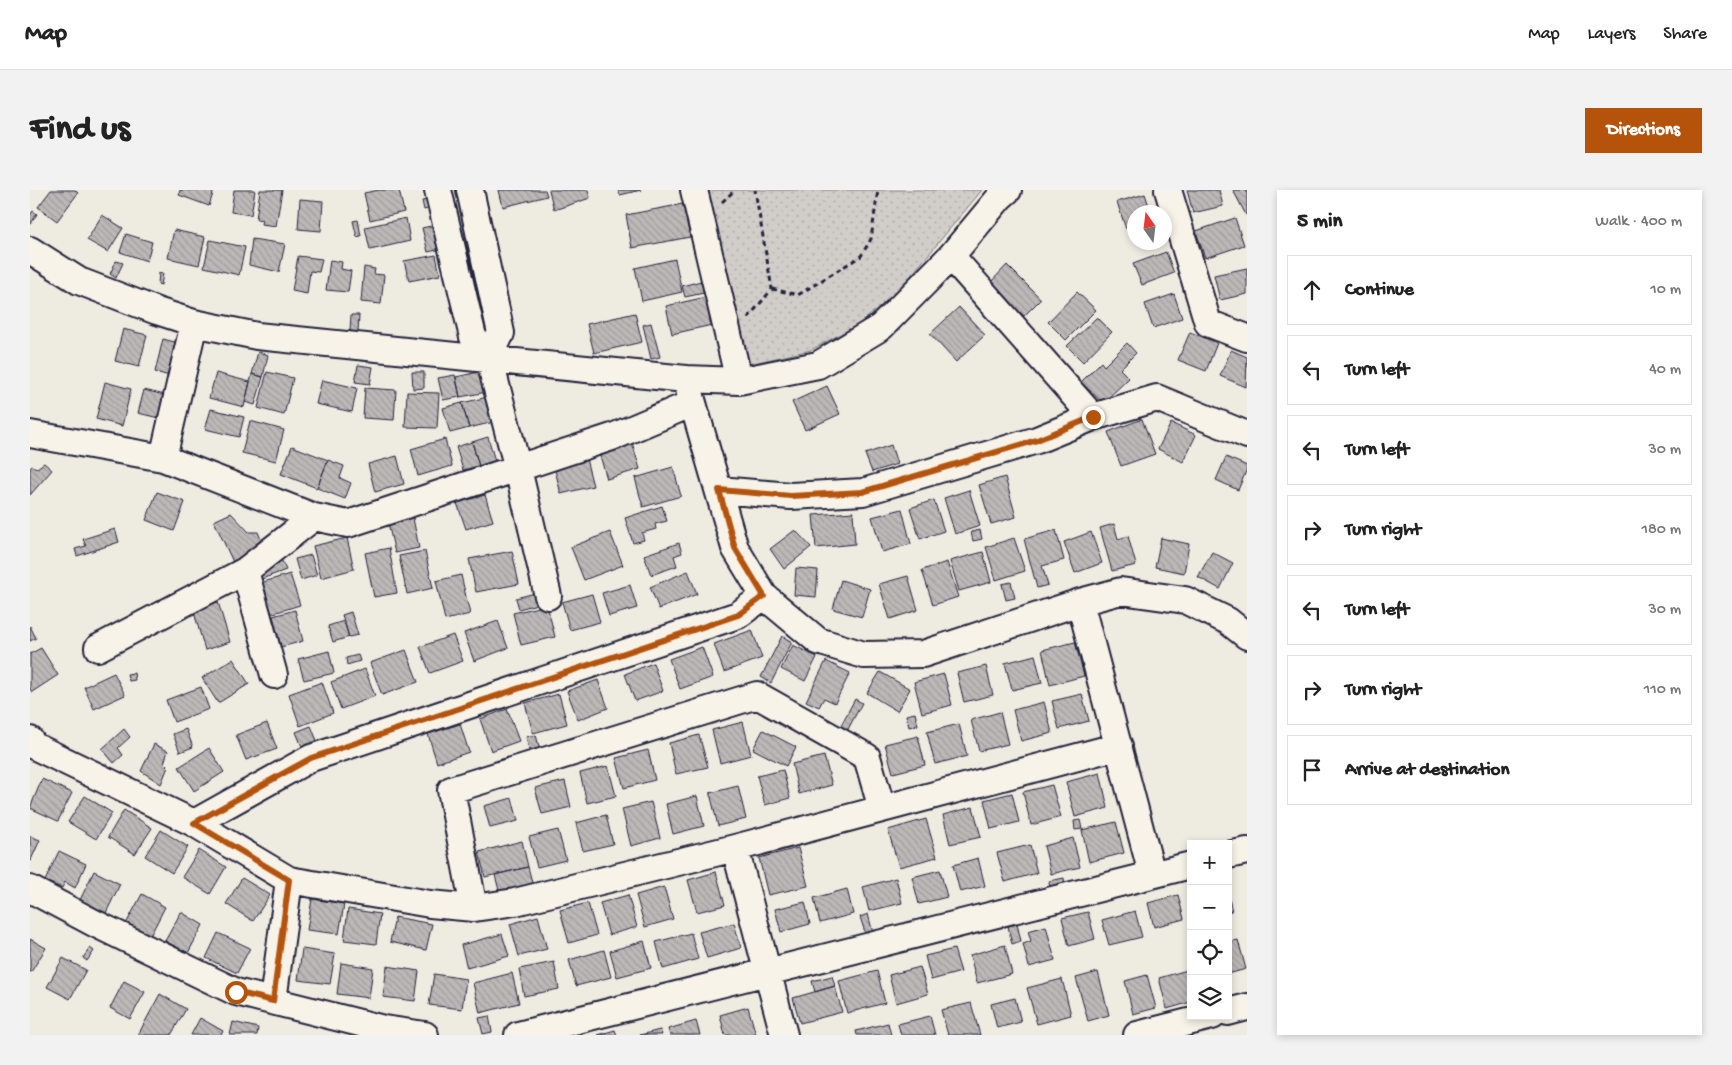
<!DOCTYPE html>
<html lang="en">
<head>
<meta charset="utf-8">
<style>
  body { margin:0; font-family:"Gochi Hand",sans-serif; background:#f2f2f2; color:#222 }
  .controls { position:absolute; right:15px; bottom:15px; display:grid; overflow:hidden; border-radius:0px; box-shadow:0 2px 8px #0003 }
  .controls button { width:45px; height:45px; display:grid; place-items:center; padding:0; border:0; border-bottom:1px solid #e0e0e0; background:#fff; color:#222; font:25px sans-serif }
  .compass { position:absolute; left:1097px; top:15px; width:45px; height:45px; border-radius:50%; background:#fff; box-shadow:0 2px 8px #0003; rotate:346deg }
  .stop { position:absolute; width:15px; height:15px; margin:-11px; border:4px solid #b45309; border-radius:50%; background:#fff }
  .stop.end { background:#b45309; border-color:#fff; box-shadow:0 1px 5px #0008 }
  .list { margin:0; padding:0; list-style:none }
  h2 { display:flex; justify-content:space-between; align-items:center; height:65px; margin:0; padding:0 20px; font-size:21px }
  h2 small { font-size:16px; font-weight:400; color:#767676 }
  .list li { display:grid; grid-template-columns:32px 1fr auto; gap:15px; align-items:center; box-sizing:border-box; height:70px; margin:0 10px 10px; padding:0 10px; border:1px solid #e0e0e0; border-radius:0px }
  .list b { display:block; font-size:19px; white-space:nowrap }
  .list em { font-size:16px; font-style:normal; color:#767676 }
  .icon { flex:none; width:28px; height:28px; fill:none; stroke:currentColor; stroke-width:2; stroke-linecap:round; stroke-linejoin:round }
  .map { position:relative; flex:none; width:1217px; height:845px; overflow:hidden; border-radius:0px }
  header { display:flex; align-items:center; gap:30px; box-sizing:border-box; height:70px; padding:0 25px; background:#fff; border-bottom:1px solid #e0e0e0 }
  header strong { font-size:24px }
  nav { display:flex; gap:28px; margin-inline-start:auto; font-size:18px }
  .intro { display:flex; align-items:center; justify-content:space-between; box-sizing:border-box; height:120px; padding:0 30px }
  h1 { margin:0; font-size:35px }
  .button { padding:12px 22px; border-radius:0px; background:#b45309; color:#fff; font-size:18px; font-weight:700 }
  main { display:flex; gap:30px; padding:0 30px }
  aside { flex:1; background:#fff; border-radius:0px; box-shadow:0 2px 8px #0003 }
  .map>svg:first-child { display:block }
</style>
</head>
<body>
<header>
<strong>Map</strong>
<nav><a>Map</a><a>Layers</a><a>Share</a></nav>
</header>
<div class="intro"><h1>Find us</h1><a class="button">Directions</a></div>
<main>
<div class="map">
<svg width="1217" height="845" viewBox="0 0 1217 845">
  <defs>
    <pattern id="grass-dots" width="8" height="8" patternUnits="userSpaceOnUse" patternTransform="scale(1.25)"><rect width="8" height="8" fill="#d1cdc9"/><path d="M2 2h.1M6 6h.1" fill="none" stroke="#b3b0ae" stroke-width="1.8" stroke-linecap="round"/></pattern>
    <pattern id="building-back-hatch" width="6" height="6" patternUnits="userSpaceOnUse" patternTransform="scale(1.25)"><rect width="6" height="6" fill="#bbb8b7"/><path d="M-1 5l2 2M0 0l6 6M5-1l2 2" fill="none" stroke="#a09e9e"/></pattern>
  </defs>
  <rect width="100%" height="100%" fill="#eeebe1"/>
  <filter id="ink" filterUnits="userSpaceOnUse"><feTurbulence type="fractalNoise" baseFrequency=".02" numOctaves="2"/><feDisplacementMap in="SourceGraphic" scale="10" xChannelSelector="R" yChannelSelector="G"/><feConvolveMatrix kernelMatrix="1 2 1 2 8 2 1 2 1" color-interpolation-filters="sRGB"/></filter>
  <g filter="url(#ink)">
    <path fill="url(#grass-dots)" stroke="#7a7882" d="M678 0H952L865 105 829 134 781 160 719 174Z"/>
    <path fill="url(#building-back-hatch)" stroke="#22223b" d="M21 0H45L48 3 27 31 8 17Z
      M150 0H184L179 16 149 5Z
      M204 0H225L221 25 201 22Z
      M230 0H252L246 36 231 34 232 30 226 29Z
      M349 0H369L374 22 340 30 334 3Z
      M469 0H515L517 6 473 17Z
      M519 0H558L560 8 524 20Z
      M588 0H611L590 5Z
      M1157 0H1189L1193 16 1163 23Z
      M1203 0H1217V25H1216Z
      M1115 4 1121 22H1104V37L1096 39 1087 12Z
      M406 8 408 16 394 20 392 11Z
      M270 9 293 11 291 41 268 39Z
      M653 14 660 47 602 58 596 25Z
      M3 21 7 24 0 35V25Z
      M72 25 93 38 78 62 57 50Z
      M376 28 380 51 340 60 335 37Z
      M1205 28 1214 55 1175 68 1166 41Z
      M328 30 331 46 327 47 323 31Z
      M410 34 415 58 398 62 392 38Z
      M144 40 175 47 169 75 138 68Z
      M96 44 122 52 117 71 90 62Z
      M222 49 255 54 249 82 219 75Z
      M180 50 215 57 209 85 174 77Z
      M1136 62 1144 83 1112 95 1103 74Z
      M406 65 410 85 379 91 374 71Z
      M268 66 292 69 289 82 280 81 277 104 262 101Z
      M645 69 652 102 612 111 605 78Z
      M300 70 312 72 311 79 321 81 318 102 296 100Z
      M86 71 93 73 86 88 80 84Z
      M977 75 1011 109 994 126 960 93Z
      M334 77 345 79 344 84 354 85 351 114 331 112Z
      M1217 78V104L1190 110 1184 85Z
      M129 83 133 84 131 95 128 94Z
      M671 91 674 103 655 107 652 96Z
      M1047 102 1066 120 1036 150 1018 132Z
      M1144 104 1152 128 1123 138 1115 114Z
      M676 107 682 135 642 144 636 116Z
      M929 117 955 145 926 172 900 144Z
      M605 123 612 152 564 163 557 134Z
      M321 125H329L328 142 320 141Z
      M1067 127 1082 142 1053 172 1037 156Z
      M621 133 630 167 621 169 613 135Z
      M93 139 117 145 109 177 85 171Z
      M1160 142 1187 153 1176 181 1148 170Z
      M133 149 156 155 147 188 125 182Z
      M1097 153 1106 163 1090 179 1099 188 1073 213 1051 192 1071 172 1074 176Z
      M1201 160 1217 167 1216 197 1190 186Z
      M228 162 238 165 233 187 222 184Z
      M328 175 343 177 340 194 325 192Z
      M453 181 457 202 430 207 426 187Z
      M237 182 263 188 254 225 228 218Z
      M382 182H394V198L383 199Z
      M186 183 220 192 214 217 179 208Z
      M222 184 233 187 225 215 215 212Z
      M425 185 430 207 413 210 408 188Z
      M292 190 327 198 322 222 286 214Z
      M75 192 101 199 92 236 66 229Z
      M797 196 810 224 775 240 762 212Z
      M335 198 366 200 364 230 333 228Z
      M114 200 139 206 133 229 108 223Z
      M377 202 409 203 407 238 375 237Z
      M462 206 468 231 439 238 432 213Z
      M432 213 439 238 420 243 413 218Z
      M181 219 214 227 209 247 175 239Z
      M1112 229 1125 264 1091 276 1078 242Z
      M220 231 254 240 246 271 212 263Z
      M1141 233 1166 245 1153 272 1128 259Z
      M458 247 465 271 449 276 442 252Z
      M415 249 422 276 388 286 381 259Z
      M601 249 610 279 577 289 568 259Z
      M442 252 449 276 433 280 426 257Z
      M861 255 867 274 842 282 835 264Z
      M262 256 298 270 287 298 251 284Z
      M555 265 563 296 531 304 523 272Z
      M367 266 374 294 345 302 338 274Z
      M1196 267 1217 276V279L1208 300 1186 290Z
      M298 270 314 276 310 288 321 293 315 309 287 298Z
      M14 273 22 280 0 305V278L2 276 7 278Z
      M643 277 651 306 613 317 605 288Z
      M975 287 986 327 961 334 949 295Z
      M939 300 950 336 925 344 914 308Z
      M127 302 155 312 144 341 116 330Z
      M455 305 463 331 436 339 427 313Z
      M904 310 914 341 890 349 880 318Z
      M632 316 637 331 625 334 626 339 612 343 614 350 603 353 595 328Z
      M872 319 881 354 852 362 842 327Z
      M823 322 825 354 786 358 783 325Z
      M201 323 219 342H228L234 357 203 372 184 331Z
      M383 328 389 358 365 363 358 333Z
      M1084 334 1088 349 1098 346 1106 375 1082 381 1070 338Z
      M85 339 89 352 47 366 45 359 56 356 53 349Z
      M765 340 781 357 754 379 740 359Z
      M950 340 952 349 943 351 941 342Z
      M1026 340 1034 370 1012 376 1018 395 1007 398 994 349Z
      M580 342 593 375 554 390 541 357Z
      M1061 342 1072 373 1045 383 1034 352Z
      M317 348 324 379 291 388 283 356Z
      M984 348 995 381 966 390 956 357Z
      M1131 348 1159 354 1154 383 1125 377Z
      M649 353 652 363 644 366 647 376 621 385 614 365Z
      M359 358 367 403 344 407 335 363Z
      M395 361 403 398 377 404 369 366Z
      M482 361 489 394 446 402 439 369Z
      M953 362 961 392 929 401 920 371Z
      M1182 362 1203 373 1190 399 1168 387Z
      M281 365 287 385 271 390 265 369Z
      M251 369 256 380 226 391 236 374Z
      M917 372 928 407 903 415 892 380Z
      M766 378 788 380 786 407 764 405Z
      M658 381 667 404 629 419 620 397Z
      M260 384 270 415 237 425 227 394Z
      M431 385 440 424 415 430 406 391Z
      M878 386 888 420 860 429 849 394Z
      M811 390 840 399 832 427 803 419Z
      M981 392 985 408 976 410 972 394Z
      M600 395 607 418 579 426 572 403Z
      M505 403 507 414 489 419 486 408Z
      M562 404 570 432 540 440 532 412Z
      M188 412 200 452 175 460 163 419Z
      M517 415 525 447 491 455 483 423Z
      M265 420 273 451 251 457 243 426Z
      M321 422 328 445 319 447 312 425Z
      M314 431 319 447 303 452 298 436Z
      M468 431 478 458 444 471 434 443Z
      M0 436 6 448 0 451Z
      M722 440 732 468 694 482 684 454Z
      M423 445 433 471 400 483 390 457Z
      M752 446 762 452 741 493 731 487Z
      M1045 452 1054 486 1020 495 1012 460Z
      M763 455 787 467 775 491 751 479Z
      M672 457 683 487 650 499 639 469Z
      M11 458 28 485 2 502 0 499V464Z
      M376 460 388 492 352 505 340 473Z
      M299 461 304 483 274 490 268 469Z
      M328 465 330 471 317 475 316 468Z
      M1005 465 1012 493 982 500 975 473Z
      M203 469 219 494 188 513 172 488Z
      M796 471 820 483 805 513 794 508 789 517 776 511Z
      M623 473 633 501 605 511 595 484Z
      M956 476 963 505 934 512 927 483Z
      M335 479 345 506 311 519 301 492Z
      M850 482 880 499 867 521 837 503Z
      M84 483 95 505 64 519 54 497Z
      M104 483 105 490 99 491 97 484Z
      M914 484 922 515 892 523 884 492Z
      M568 490 578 518 548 530 537 501Z
      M292 492 303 523 270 536 259 504Z
      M171 497 179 519 144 532 136 510Z
      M529 504 537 534 503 543 495 513Z
      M1052 504 1059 531 1029 539 1022 511Z
      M825 509 832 513 817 541 810 537Z
      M1014 512 1022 543 991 551 983 520Z
      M477 519 489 551 461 561 450 529Z
      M970 522 978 554 949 561 941 530Z
      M885 523 888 535 879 537 876 525Z
      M713 532 721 565 690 573 682 540Z
      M237 533 247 559 216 570 206 545Z
      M430 534 439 562 407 573 398 544Z
      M929 534 937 566 905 574 897 542Z
      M281 536 288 553 273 559 266 542Z
      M94 539 100 547 88 558 93 565 84 573 72 559Z
      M156 539 163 557 150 562 143 544Z
      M733 540 766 557 756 576 723 559Z
      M506 545 510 560 500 562 496 547Z
      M669 545 678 577 646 584 639 553Z
      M888 546 895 575 863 583 855 554Z
      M124 554 138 561 134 573 138 577 131 594 111 581Z
      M179 558 194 582 164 601 149 577Z
      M618 560 625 590 594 598 586 568Z
      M794 566 802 595 769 604 762 574Z
      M578 576 586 606 557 613 550 583Z
      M753 580 760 608 735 615 727 586Z
      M1070 583 1078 618 1045 627 1036 592Z
      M12 589 42 603 28 631 0 618Z
      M535 591 541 617 512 624 505 598Z
      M1022 595 1031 627 1001 635 993 602Z
      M708 596 716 629 688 636 680 603Z
      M982 603 989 632 961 639 954 610Z
      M55 606 82 623 66 649 38 632Z
      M667 606 674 636 643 644 636 614Z
      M482 608 488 631 460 638 454 616Z
      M621 612 630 648 601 656 592 619Z
      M943 617 951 647 920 654 913 625Z
      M94 620 122 638 105 664 78 647Z
      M576 625 583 654 553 661 546 633Z
      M896 629 907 667 869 677 858 640Z
      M1050 630 1052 639 1045 640 1044 631Z
      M1086 632 1094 663 1059 672 1052 640Z
      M131 640 158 657 142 683 115 666Z
      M528 640 536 670 507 677 499 647Z
      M0 646 10 650 0 672Z
      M1043 648 1050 677 1021 684 1014 656Z
      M492 651 498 677 455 687 449 662Z
      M1000 655 1007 683 975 692 967 663Z
      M768 658 778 696 738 705 729 668Z
      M169 660 196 677 180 704 152 687Z
      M29 661 56 674 45 698 35 692 32 698 15 691Z
      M948 668 955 696 930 702 923 675Z
      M498 677 504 700 471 708 465 685Z
      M910 680 917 707 889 714 882 687Z
      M64 681 90 694 76 723 50 710Z
      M686 682 695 715 667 722 658 690Z
      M212 688 240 705 223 731 196 714Z
      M866 688 872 713 839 721 833 697Z
      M1034 688 1035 697 1020 700 1019 691Z
      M634 697 643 729 615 737 606 705Z
      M817 699 823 724 790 733 784 708Z
      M112 704 135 717 120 746 96 734Z
      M598 705 607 737 579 745 570 713Z
      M1148 705 1154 729 1124 737 1118 713Z
      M1198 705 1202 721 1198 722Z
      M282 709 314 714 309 744 277 740Z
      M775 712 780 734 751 742 745 719Z
      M558 713 567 745 539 753 530 720Z
      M318 719 350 724 346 754 314 750Z
      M1105 721 1112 747 1079 755 1072 730Z
      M151 722 173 735 158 763 135 751Z
      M1058 722 1065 749 1039 756 1032 728Z
      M838 724 843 743 836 745 830 727Z
      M508 726 517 759 489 766 480 734Z
      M365 727 402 734 396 760 360 752Z
      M704 733 711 758 677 768 669 742Z
      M987 734 991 751 982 754 978 736Z
      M1016 736 1025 770 999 777 993 754 1001 751 998 741Z
      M188 743 220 758 207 783 176 768Z
      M661 743 668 769 633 779 626 752Z
      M472 744 479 766 437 778 431 755Z
      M0 749 16 758 1 782H0Z
      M1208 750 1216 779 1198 784V752Z
      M614 751 621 778 587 787 580 761Z
      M975 755 982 784 947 793 940 765Z
      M60 758 64 761 57 771 53 768Z
      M272 759 305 764 300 794 268 790Z
      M924 759 931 782 901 790 895 766Z
      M574 760 581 787 546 796 539 770Z
      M33 768 56 780 40 809 17 797Z
      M524 772 529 799 494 806 489 779Z
      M311 773 343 778 339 808 307 804Z
      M357 776 389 781 385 811 353 807Z
      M890 777 898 804 866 813 859 785Z
      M1161 779V812L1137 819 1129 788Z
      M847 781 855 813 817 823 809 791Z
      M1068 782 1079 825 1058 831 1046 788Z
      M482 783 489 813 450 823 443 793Z
      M404 784 436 789 432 819 399 815Z
      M1117 785 1126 818 1103 824 1095 791Z
      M802 786 805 796 785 802 782 791Z
      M1032 789 1041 825 1007 834 997 798Z
      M94 791 115 802 100 829 80 818Z
      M805 796 812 822 770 833 763 808Z
      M130 804 156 819 141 845H108Z
      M985 808 991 832 967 838 961 814Z
      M941 813 950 845H918L911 820Z
      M718 817 726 845H695L690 825Z
      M459 826 462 842 453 844 449 828Z
      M900 826 905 845H871L868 834Z
      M170 828 193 841 191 845H161Z
      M666 831 670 845H640L638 839Z
      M203 832 228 838 227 845H200Z
      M858 833 861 845H827L826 841Z
      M585 840 587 845H568Z
      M630 840 632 845H610Z"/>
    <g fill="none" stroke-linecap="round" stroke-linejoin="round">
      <g stroke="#22223b" stroke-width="30">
        <path id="street" d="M408 0 443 147 459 168 488 279 518 406
          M440 0 471 143 459 168
          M664 0 709 191
          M1138 0 1178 133 1217 148
          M0 60 49 91 127 121 164 133 227 146 656 189 709 191 788 175 851 137 921 66 970 7 978 0
          M921 66 1063 227
          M656 189 705 358 734 406 788 451 834 465 893 464 1050 412 1091 401 1155 410 1198 431 1217 446
          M0 244 133 268 284 327 318 334 585 246 663 213
          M133 268 164 133
          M689 300 761 306 833 302 1007 250 1063 227 1127 208 1217 245
          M215 381 244 485
          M1050 412 1122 684
          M68 458 215 381 284 327
          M0 550 4 556 164 633 259 690 400 714 444 718 485 712 705 658 1089 556
          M164 633 281 568 708 425 734 406
          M705 658 754 845
          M1198 665 1217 661
          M0 699 64 733 206 802 354 839 395 845
          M444 718 421 600 727 505 837 567 852 619
          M243 811 259 690
          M1198 822 1217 817
          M488 845 1161 675
          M1107 845 1182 826"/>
      </g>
      <path stroke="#22223b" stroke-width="3" stroke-dasharray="5 4" stroke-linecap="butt" d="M692 12 705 0
        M742 99 768 105 831 66 841 49 848 0
        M718 128 742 99 725 0"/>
      <use href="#street" stroke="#f7f3e8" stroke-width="26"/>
    </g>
  </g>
  <g fill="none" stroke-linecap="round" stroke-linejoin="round" filter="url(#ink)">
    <path stroke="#b45309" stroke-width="6" d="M206 802 243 811 259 690 164 633 281 568 708 425 734 406 705 358 689 300 761 306 832 302 1007 250 1063 227"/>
  </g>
</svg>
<div class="controls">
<button>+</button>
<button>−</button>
<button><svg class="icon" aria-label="locate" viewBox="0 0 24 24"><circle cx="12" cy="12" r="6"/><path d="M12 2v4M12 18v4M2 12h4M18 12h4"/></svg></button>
<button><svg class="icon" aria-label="layers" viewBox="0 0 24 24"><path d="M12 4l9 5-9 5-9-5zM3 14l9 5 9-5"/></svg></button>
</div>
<svg class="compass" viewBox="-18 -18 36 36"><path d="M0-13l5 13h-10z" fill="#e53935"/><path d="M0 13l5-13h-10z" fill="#767676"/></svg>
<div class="stop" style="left:206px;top:802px"></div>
<div class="stop end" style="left:1063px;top:227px"></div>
</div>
<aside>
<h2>5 min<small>Walk · 400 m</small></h2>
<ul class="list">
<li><svg class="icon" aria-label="ahead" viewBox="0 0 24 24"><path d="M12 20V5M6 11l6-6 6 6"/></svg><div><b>Continue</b></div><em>10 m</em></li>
<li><svg class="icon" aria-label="left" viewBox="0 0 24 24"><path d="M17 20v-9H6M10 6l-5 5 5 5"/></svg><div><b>Turn left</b></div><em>40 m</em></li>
<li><svg class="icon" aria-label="left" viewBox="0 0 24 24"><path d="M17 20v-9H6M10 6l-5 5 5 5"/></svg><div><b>Turn left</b></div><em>30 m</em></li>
<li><svg class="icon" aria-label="right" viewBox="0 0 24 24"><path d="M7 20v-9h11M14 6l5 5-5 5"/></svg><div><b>Turn right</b></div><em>180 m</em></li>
<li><svg class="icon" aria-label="left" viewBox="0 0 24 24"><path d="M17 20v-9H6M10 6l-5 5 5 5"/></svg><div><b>Turn left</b></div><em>30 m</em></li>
<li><svg class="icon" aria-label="right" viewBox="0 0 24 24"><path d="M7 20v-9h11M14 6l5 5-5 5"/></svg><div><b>Turn right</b></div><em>110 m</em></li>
<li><svg class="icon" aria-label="arrive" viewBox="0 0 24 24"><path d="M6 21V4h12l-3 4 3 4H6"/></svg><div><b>Arrive at destination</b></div></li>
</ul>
</aside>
</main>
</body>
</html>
